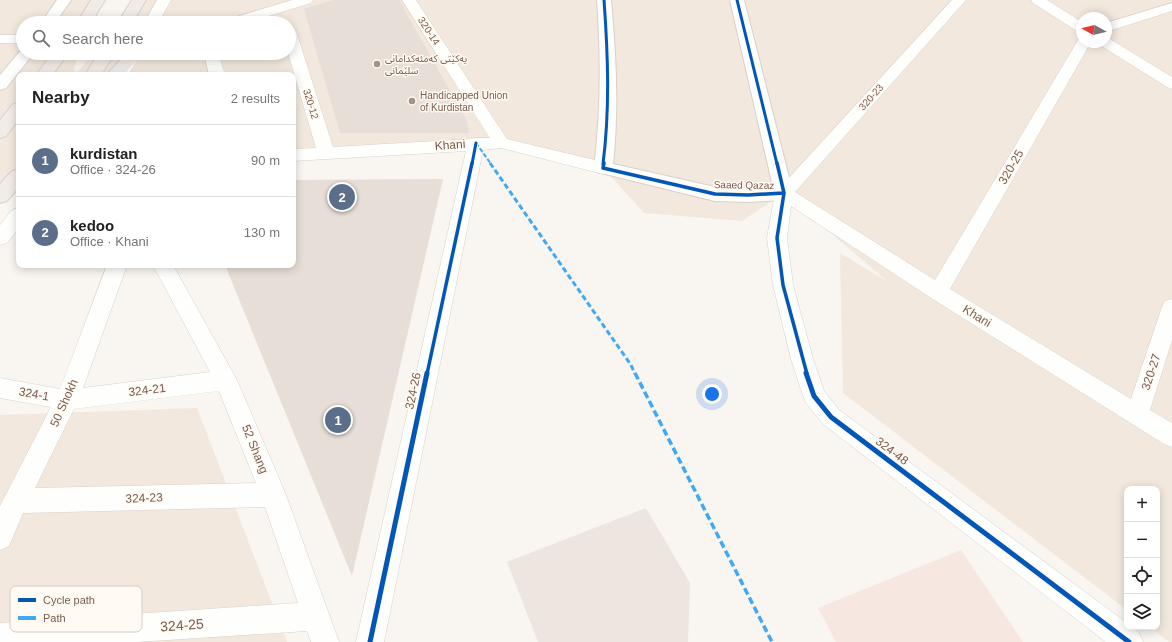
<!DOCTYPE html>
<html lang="en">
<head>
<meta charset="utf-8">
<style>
  body { margin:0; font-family:Arial,"Noto Sans Arabic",sans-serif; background:#f2f2f2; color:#222 }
  .controls { position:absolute; right:12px; bottom:12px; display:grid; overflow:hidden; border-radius:8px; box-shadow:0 2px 10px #0003 }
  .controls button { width:36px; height:36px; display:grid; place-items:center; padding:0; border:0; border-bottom:1px solid #e0e0e0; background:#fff; color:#222; font:20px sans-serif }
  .compass { position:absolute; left:1076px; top:12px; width:36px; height:36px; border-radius:50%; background:#fff; box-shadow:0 2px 10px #0003; rotate:278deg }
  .you { position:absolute; left:712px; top:394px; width:14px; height:14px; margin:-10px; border:3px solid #fff; border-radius:50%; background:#1a73e8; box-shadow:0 0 0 6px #1a73e833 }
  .badge { display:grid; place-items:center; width:26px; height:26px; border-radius:50%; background:#0f766e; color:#fff; font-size:13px; font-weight:700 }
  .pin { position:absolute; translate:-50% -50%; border:2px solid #fff; box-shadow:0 1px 4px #0006 }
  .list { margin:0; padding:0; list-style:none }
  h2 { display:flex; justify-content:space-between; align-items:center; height:52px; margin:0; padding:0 16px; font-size:17px }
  h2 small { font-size:13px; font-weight:400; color:#767676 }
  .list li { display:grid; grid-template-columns:26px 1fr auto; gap:12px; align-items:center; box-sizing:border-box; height:72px; padding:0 16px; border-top:1px solid #e0e0e0 }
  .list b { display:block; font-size:15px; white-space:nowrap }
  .list p { margin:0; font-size:13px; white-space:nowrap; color:#767676 }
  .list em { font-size:13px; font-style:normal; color:#767676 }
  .icon { flex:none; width:22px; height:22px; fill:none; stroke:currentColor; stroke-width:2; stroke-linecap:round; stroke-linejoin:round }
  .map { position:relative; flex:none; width:1172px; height:642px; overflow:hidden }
  .search { position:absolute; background:#fff; box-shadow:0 2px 10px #0003; left:16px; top:16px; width:280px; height:44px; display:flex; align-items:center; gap:10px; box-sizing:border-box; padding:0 14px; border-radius:22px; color:#767676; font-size:15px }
  .panel { position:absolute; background:#fff; box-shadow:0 2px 10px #0003; left:16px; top:72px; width:280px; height:196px; border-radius:8px }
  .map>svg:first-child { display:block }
</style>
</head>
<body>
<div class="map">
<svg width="1172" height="642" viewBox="0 0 1172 642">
  <rect width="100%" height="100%" fill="#f9f5f0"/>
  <path fill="#f2e8de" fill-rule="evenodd" d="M0 0H98L85 23H23V53H78L73 75H19V183L0 185Z
    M132 0H1172V642H1169L1150 627H1157V489H1127V610L843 393 840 253 888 282 784 193 742 221 644 213 603 168 501 143 293 159V75H76L92 53H289V23H115ZM1082 18H1106V42H1082Z
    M197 408 287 642H0V415Z"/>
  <path fill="#f6e8e1" d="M961 550 1023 642H836L818 608Z"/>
  <path fill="#ede5e0" d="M646 508 690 583 688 642H538L507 562Z"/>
  <path fill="#e6ded7" d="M333 0H399L466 119 469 133H340L304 9Z
    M443 179 352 576 225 265H293V180Z"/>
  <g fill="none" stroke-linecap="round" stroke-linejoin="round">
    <g stroke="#d7d1cb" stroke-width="1">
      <path id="minor" d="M157 0H171L158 23H144Z
        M292 0H313L311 3 246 23H224L226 20Z
        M402 0H416L507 139 603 162 609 164 612 168 609 172 603 174 501 148 483 150 384 642H356L466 151 293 161V149L316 148 288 53 289 27 294 28 296 31 333 147 470 139 476 138H490Z
        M952 0H966L795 192 935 280 1077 42 1079 39 1082 38V42H1091L950 289 1131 399 1162 307 1165 301 1172 299V340L1150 410 1172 423V447L1164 444 1129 422 931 298 791 206 787 238 793 285 813 359 824 391 839 410 1127 623V627C1137 627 1140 634 1143 642H1106L823 424 806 403 803 396 791 359 773 285 767 238 775 193Z
        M1031 0H1047L1082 22V32L1077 31 1033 3Z
        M1172 3V11L1106 32V23Z
        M0 35H23V43H0Z
        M1106 38 1110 39 1172 77V89L1167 87 1100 45 1098 42H1106Z
        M128 53H142L128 75H112Z
        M204 53H218L225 75H209Z
        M19 208V228L7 243 0 245V225L12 210Z
        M107 265H127L83 388 210 372 153 265H173L237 380 286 495 339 642H311L307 631 137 642H0V623L298 603 265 507 23 513 9 546 0 550V506L51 407 0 398V378L60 389ZM219 391 256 483 35 488 74 409Z"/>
    </g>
    <g stroke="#d7d1cb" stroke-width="2">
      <path id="tertiary" d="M597 0H611C616 55 619 109 613 164L715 187 748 188 773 187 730 0H744L793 193 791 198 784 200 748 202 715 201 597 172 594 168C601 112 601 56 597 0Z"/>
    </g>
    <g stroke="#d9d2cb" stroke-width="2">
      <path id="secondary" d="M57 0H71L55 23H41Z
        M23 49V53H34L6 88 0 90V75L21 50Z"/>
    </g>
    <g stroke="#dad1cc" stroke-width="2">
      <path id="trunk" d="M91 0H105L91 23H77Z
        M132 0H146L132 23H118Z
        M53 53H69L52 75H36Z
        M99 53H115L101 75H85Z
        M130 54 136 56 138 59 123 75H106L124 56Z
        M19 103V119L6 136 0 138V120L13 104Z
        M19 169V187L7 201 0 203V184L12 171Z"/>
    </g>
    <use href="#minor" fill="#fefefd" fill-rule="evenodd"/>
    <use href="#tertiary" fill="#fefefd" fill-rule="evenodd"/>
    <use href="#secondary" fill="#fefefd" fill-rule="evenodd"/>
    <use href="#trunk" fill="#f2ece8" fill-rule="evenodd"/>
    <path stroke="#3fa9f5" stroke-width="2" stroke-dasharray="4.5 2" stroke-linecap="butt" d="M476 143 491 164"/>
    <path stroke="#3fa9f5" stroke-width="3" stroke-dasharray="5.5 3" stroke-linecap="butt" d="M490 163 631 365 635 374"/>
    <path stroke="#3fa9f5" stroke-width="3.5" stroke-dasharray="7 3.5" stroke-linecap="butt" d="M635 373 772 642"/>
    <g stroke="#fffaf3" stroke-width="5">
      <path id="cycleway-far2" d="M737 0 777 164
        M472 164 476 143
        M603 164C610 109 608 55 604 0"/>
    </g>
    <g stroke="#fffaf3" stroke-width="6">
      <path id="cycleway-far1" d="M604 163 603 168 715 194 748 195 784 193 777 163
        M784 193 777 238 783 285 807 374
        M427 374 472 163"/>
    </g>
    <g stroke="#fffaf3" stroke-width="8">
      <path id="cycleway" d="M806 373 814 396 831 417 1129 642
        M370 642 427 373"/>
    </g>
    <use href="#cycleway-far2" stroke="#0057b8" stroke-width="3"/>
    <use href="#cycleway-far1" stroke="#0057b8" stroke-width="3.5"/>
    <use href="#cycleway" stroke="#0057b8" stroke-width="5"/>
  </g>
  <g fill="#a69286" stroke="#fffaf3" stroke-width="1.5">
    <circle cx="377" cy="64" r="4"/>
    <circle cx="412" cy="101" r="4"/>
  </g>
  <g text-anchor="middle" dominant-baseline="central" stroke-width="3" stroke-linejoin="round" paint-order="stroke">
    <g font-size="10" fill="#7a5c4d" stroke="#fffaf3">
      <text transform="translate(429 31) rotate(57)">320-14</text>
      <text transform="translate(871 97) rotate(-48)">320-23</text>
      <text transform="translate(311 104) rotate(73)">320-12</text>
      <text transform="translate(744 185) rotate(1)">Saaed Qazaz</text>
    </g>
    <g font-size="10" fill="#7a5c4d" stroke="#fffaf3" text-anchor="start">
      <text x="385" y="58">یەکێتی کەمئەکدامانی<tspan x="385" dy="12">سلێمانی</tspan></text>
      <text x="420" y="95">Handicapped Union<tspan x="420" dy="12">of Kurdistan</tspan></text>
    </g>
    <g font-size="12" fill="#7a5c4d" stroke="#fffaf3">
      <text transform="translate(450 145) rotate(-4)">Khani</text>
      <text transform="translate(1011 167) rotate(-60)">320-25</text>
      <text transform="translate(977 316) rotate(32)">Khani</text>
      <text transform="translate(1151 372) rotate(-72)">320-27</text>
      <text transform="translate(147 390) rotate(-7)">324-21</text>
      <text transform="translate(413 391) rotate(-78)">324-26</text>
      <text transform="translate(34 394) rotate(10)">324-1</text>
      <text transform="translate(64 403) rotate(-66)">50 Shokh</text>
      <text transform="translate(255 449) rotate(68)">52 Shang</text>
      <text transform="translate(892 451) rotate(37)">324-48</text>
      <text transform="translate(144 498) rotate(-2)">324-23</text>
    </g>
    <g font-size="14" fill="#7a5c4d" stroke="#fffaf3">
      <text transform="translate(182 625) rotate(-4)">324-25</text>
    </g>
  </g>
  <rect x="10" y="586" width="132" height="46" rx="6" fill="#fffaf3" stroke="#d7cbc1" stroke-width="1"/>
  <rect x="18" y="598" width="18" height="4" fill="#0057b8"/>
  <rect x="18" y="616" width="18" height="4" fill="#3fa9f5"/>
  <g font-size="11" fill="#7a5c4d">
    <text x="43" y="604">Cycle path</text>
    <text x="43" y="622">Path</text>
  </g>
</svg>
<div class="controls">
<button>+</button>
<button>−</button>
<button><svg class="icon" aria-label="locate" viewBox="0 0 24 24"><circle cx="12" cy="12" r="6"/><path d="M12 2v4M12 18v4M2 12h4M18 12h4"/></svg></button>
<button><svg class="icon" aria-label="layers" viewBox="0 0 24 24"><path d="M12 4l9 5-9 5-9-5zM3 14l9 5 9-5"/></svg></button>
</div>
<svg class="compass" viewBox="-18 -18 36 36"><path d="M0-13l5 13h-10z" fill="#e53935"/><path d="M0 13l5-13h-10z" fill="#767676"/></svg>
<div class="you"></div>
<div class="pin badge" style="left:338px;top:420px;background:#5c6f8a">1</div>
<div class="pin badge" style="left:342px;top:197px;background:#5c6f8a">2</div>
<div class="search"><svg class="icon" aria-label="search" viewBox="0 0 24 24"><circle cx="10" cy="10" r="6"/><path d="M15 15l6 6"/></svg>Search here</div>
<section class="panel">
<h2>Nearby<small>2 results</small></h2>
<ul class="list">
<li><span class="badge" style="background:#5c6f8a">1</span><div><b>kurdistan</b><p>Office · 324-26</p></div><em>90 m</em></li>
<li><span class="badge" style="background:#5c6f8a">2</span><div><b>kedoo</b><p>Office · Khani</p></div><em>130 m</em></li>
</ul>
</section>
</div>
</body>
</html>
